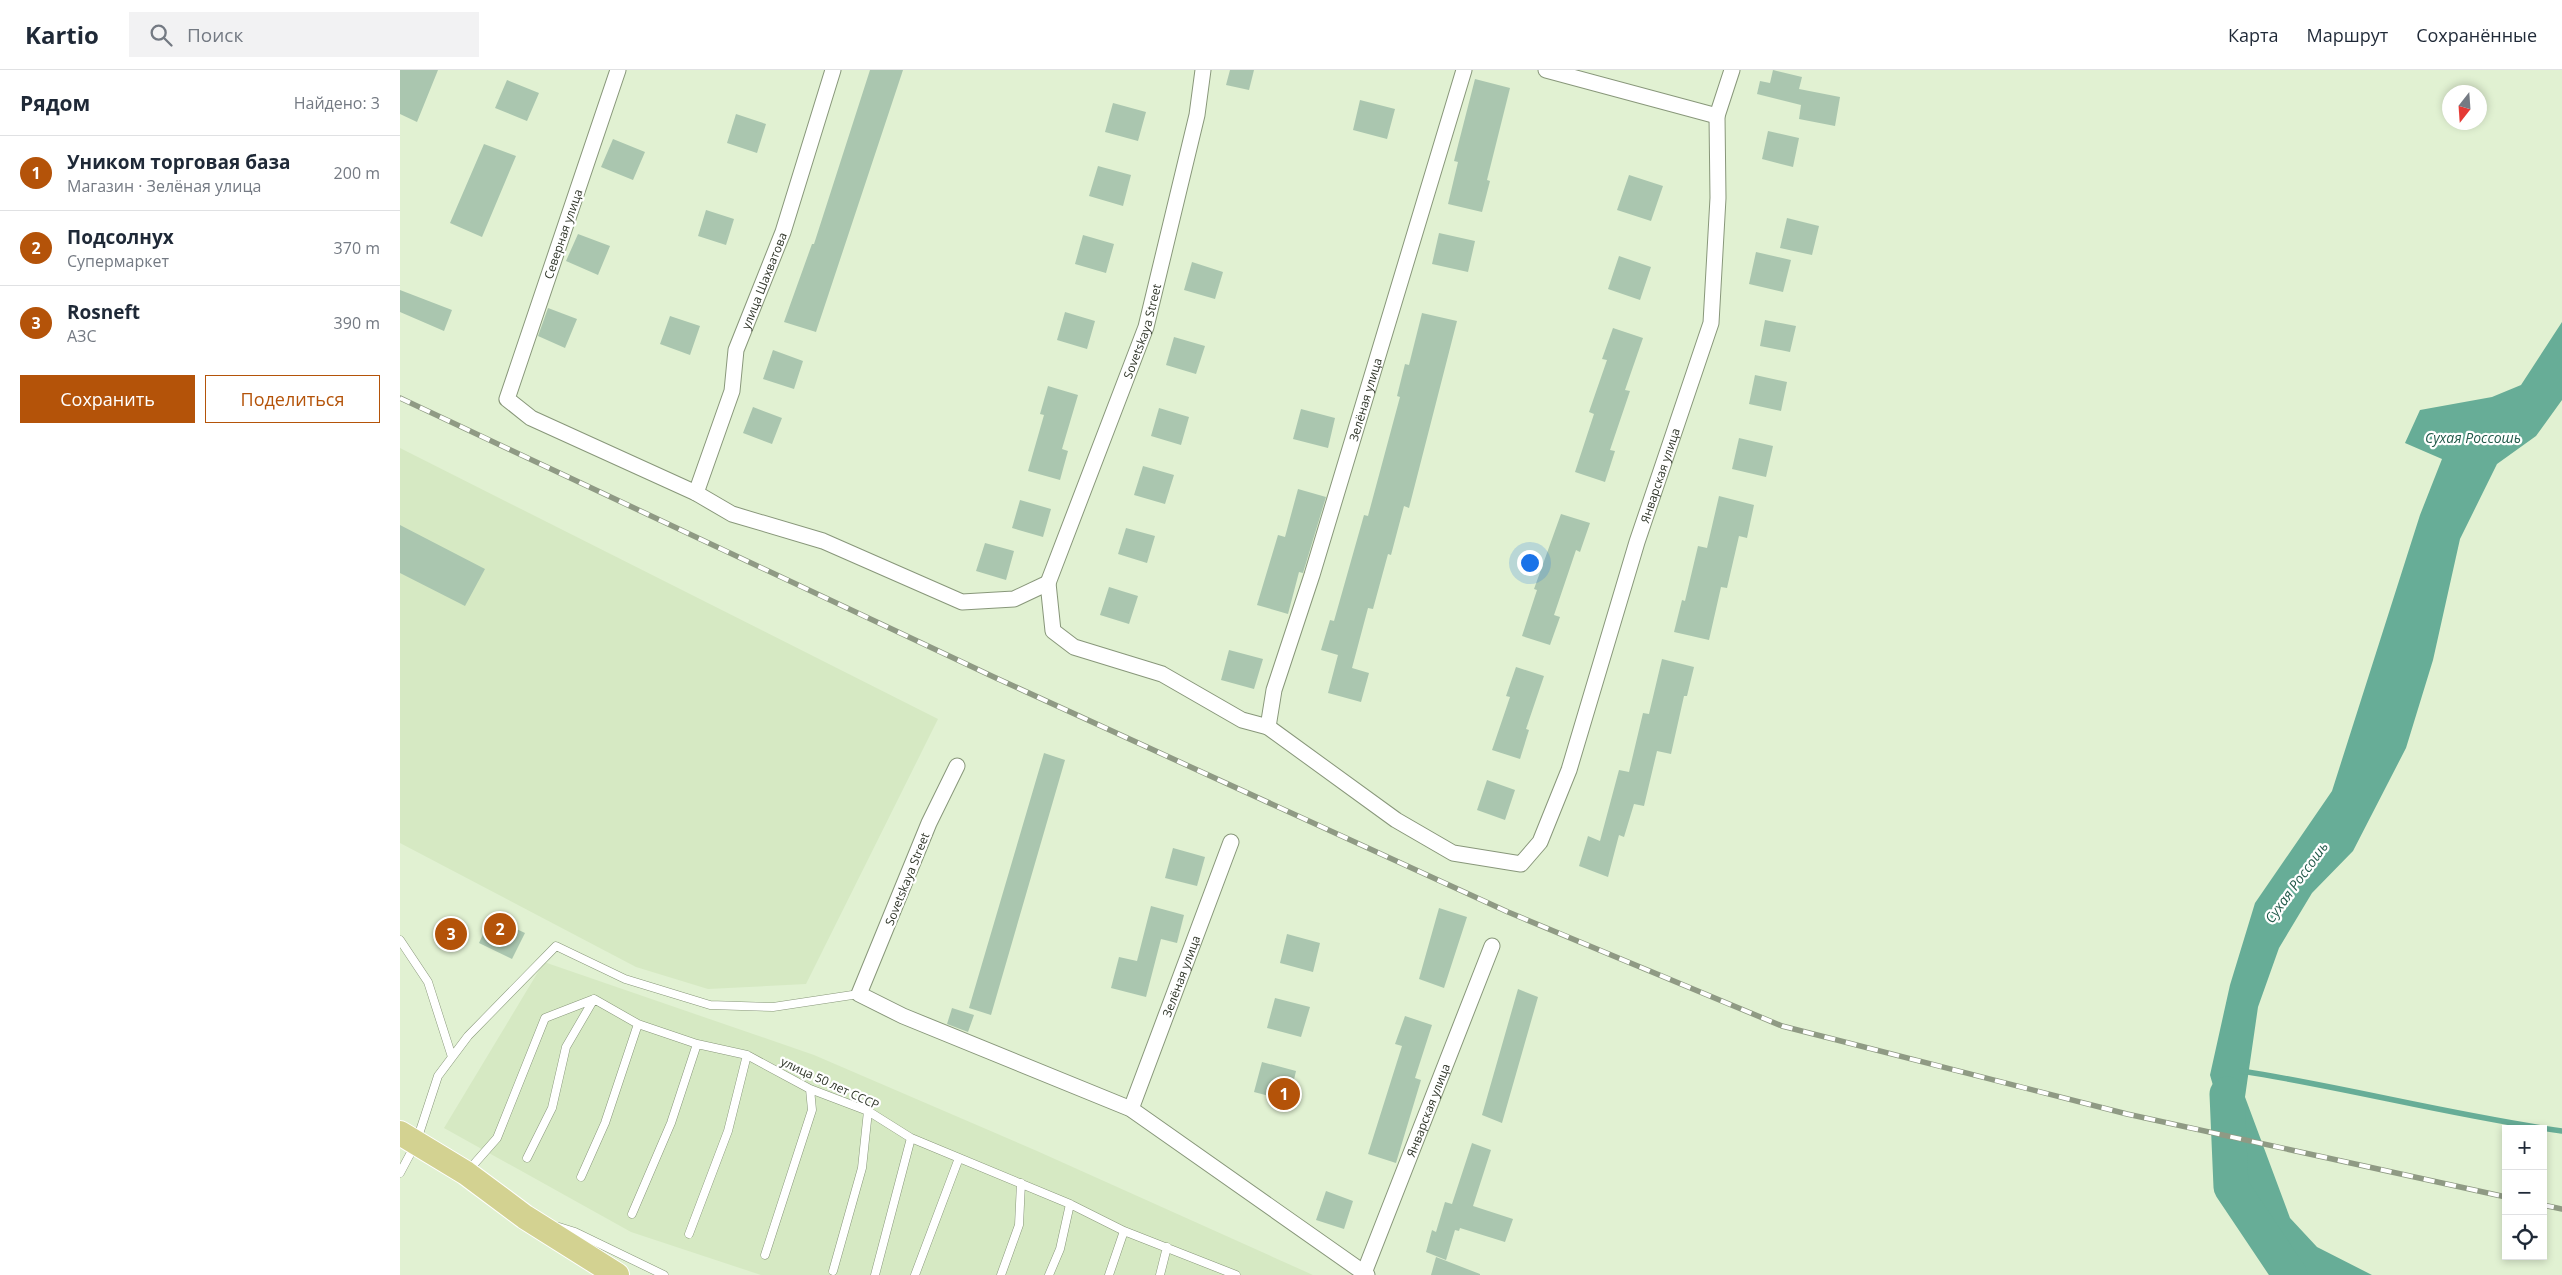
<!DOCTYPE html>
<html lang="ru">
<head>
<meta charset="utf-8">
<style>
  body { margin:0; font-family:"Open Sans",sans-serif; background:#f2f2f3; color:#1f2937 }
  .controls { position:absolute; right:15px; bottom:15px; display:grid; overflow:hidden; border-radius:0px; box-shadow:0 2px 8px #0003 }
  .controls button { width:45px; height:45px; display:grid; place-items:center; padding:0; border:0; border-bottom:1px solid #e0e1e3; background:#fff; color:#1f2937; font:25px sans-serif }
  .compass { position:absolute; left:2042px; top:15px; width:45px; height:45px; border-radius:50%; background:#fff; box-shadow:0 2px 8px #0003; rotate:197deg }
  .you { position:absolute; left:1129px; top:492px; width:18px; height:18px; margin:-12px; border:4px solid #fff; border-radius:50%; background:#1a73e8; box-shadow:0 0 0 8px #1a73e833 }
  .badge { display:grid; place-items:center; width:32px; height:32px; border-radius:50%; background:#b45309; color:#fff; font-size:16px; font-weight:700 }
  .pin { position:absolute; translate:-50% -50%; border:2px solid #fff; box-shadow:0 1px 5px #0006 }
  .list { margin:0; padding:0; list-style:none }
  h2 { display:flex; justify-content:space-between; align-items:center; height:65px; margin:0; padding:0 20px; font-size:21px }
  h2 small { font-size:16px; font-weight:400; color:#747a83 }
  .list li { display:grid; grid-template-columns:32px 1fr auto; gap:15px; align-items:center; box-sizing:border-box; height:75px; padding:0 20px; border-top:1px solid #e0e1e3 }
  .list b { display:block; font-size:19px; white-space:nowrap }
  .list p { margin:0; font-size:16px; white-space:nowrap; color:#747a83 }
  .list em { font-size:16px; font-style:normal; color:#747a83 }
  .actions { display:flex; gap:10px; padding:15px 20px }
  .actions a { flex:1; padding:11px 0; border:1px solid #b45309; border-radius:0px; text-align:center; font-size:18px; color:#b45309 }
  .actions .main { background:#b45309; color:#fff }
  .icon { flex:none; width:28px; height:28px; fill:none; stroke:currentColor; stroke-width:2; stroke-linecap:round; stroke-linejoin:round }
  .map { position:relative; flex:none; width:2162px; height:1205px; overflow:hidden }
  header { display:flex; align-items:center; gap:30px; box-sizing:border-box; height:70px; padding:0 25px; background:#fff; border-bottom:1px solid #e0e1e3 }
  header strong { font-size:24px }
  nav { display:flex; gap:28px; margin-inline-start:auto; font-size:18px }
  .search { width:350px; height:45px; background:#f2f2f3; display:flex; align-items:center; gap:12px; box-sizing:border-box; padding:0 18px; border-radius:0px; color:#747a83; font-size:19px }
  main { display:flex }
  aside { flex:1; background:#fff }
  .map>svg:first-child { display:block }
</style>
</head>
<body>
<header>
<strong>Kartio</strong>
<div class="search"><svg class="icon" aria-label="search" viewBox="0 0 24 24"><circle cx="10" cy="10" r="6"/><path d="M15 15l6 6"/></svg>Поиск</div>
<nav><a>Карта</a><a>Маршрут</a><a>Сохранённые</a></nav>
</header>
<main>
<aside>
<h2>Рядом<small>Найдено: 3</small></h2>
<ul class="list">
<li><span class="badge">1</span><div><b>Уником торговая база</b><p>Магазин · Зелёная улица</p></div><em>200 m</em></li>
<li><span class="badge">2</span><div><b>Подсолнух</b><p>Супермаркет</p></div><em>370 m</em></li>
<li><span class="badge">3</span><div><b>Rosneft</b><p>АЗС</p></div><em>390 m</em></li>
</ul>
<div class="actions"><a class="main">Сохранить</a><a>Поделиться</a></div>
</aside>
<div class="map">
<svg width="2162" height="1205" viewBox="0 0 2162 1205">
  <rect width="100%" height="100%" fill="#e1f1d2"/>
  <path fill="#d6e9c3" d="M0 378 538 649 406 914 308 919 236 897 0 773Z
    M144 892 414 985 637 1081 913 1205H361L231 1162 44 1058Z"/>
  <path fill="#67ad97" d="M2162 252V330L2136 366 2097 394 2060 469 2033 590 2006 678 1953 781 1912 823 1879 878 1858 937 1845 1027 1890 1148 1917 1177 1972 1205H1902L1847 1167 1845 1127 1810 1005 1830 915 1855 833 1932 721 2020 445 2042 389 2005 373 2020 340 2092 327 2121 315Z"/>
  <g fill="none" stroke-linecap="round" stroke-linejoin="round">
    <path stroke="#67ad97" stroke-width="5.5" d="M1842 1001C1949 1018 2055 1046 2162 1061"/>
    <path stroke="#67ad97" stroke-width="35" d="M1827 1024 1831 1117 1890 1205"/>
  </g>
  <path fill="#aac6af" d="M0 0H38L17 52 0 44Z
    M470 0H503L416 262 384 252 412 174H414Z
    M830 0H854L849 20 826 15Z
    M1373 0 1402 7 1399 19 1440 27 1435 56 1399 49 1401 35 1357 24 1360 11 1370 13Z
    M1075 9 1110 18 1087 110 1090 111 1082 142 1048 134 1058 92 1054 91Z
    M107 10 139 23 127 51 95 38Z
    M960 30 995 39 987 69 953 60Z
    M713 33 746 42 738 71 705 62Z
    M336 44 366 54 357 83 327 73Z
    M1368 61 1399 68 1393 97 1362 89Z
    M213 69 245 82 233 110 201 97Z
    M84 74 116 86 82 167 50 153Z
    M698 96 731 105 723 136 689 126Z
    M1229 105 1263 116 1251 151 1217 140Z
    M306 140 334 149 326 175 298 166Z
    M1387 148 1419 156 1412 185 1380 178Z
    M1039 163 1075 171 1068 202 1032 194Z
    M178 164 210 176 198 205 166 191Z
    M683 165 714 174 706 203 675 194Z
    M1356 182 1391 190 1383 222 1349 214Z
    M1219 186 1251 197 1240 230 1208 219Z
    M792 192 823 202 815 229 784 220Z
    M0 220 52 240 44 261 0 242Z
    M148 238 177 249 165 278 138 266Z
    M665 242 695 251 687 279 657 270Z
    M1022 243 1057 251 1009 438 1004 436 991 485 988 484 973 539 968 538 952 598 969 603 961 632 928 623 938 585 921 580 930 550 934 551 964 445 968 446 1000 327 997 326 1005 294 1009 295Z
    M270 246 300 256 290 285 260 274Z
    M1365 250 1396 256 1390 282 1360 276Z
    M1213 258 1243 268 1225 320 1230 321 1210 380 1215 381 1205 412 1175 402 1194 344 1189 342 1207 290 1202 289Z
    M774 267 805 276 796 304 766 295Z
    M373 280 403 291 394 319 363 309Z
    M1355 305 1387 312 1381 341 1349 334Z
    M648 316 678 325 662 379 668 381 660 410 628 401 644 345 640 344Z
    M353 337 382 348 372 374 343 363Z
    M759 338 789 347 781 375 751 366Z
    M901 339 935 348 928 378 893 369Z
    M1339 368 1373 376 1366 407 1332 399Z
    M743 396 774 405 765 434 734 425Z
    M898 419 926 427 903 503 899 502 888 544 857 535 878 465 885 467Z
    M1319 426 1354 435 1347 468 1339 466 1327 518 1321 517 1309 570 1274 562 1282 530 1285 531 1298 476 1307 478Z
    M620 430 651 439 643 467 612 458Z
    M1161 444 1190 453 1180 482 1176 480 1154 545 1160 547 1150 575 1122 566 1137 520 1134 519Z
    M0 455 85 499 65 536 0 503Z
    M726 458 755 466 747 493 718 484Z
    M585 473 614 481 606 510 576 501Z
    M709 517 738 526 729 554 700 545Z
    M829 580 863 589 854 619 821 610Z
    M1262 589 1294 597 1287 626H1284L1271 684 1257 681 1244 736 1234 734 1224 767 1219 765 1208 807 1179 796 1188 766 1200 771 1219 700 1229 702 1243 643 1249 644Z
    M1116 597 1144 606 1126 659 1129 660 1120 689 1092 680 1110 627 1106 626Z
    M644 683 665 690 591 945 569 938Z
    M1087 710 1115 720 1105 750 1077 740Z
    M773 778 805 787 797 816 765 808Z
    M751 836 784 845 777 873 761 869 746 927 711 918 719 887 737 891Z
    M1039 838 1067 847 1044 918 1019 909Z
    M91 847 125 863 112 889 79 873Z
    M887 864 920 873 913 902 880 893Z
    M1118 919 1138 927 1102 1053 1082 1045Z
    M875 928 910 937 901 967 867 958Z
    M552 938 574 945 568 962 547 954Z
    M1005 946 1032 955 1015 1008 1021 1010 996 1093 968 1084 1002 976 995 974Z
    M862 992 896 1001 889 1031 854 1022Z
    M1072 1073 1091 1080 1073 1136 1113 1149 1105 1172 1060 1158 1059 1161 1055 1160 1046 1190 1026 1182 1032 1160 1036 1162 1045 1132 1052 1134Z
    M926 1121 953 1131 944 1159 916 1150Z
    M1036 1187 1080 1204V1205H1031Z"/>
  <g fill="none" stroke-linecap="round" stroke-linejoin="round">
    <g stroke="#88977a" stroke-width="9">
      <path id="lane" d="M0 870 28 912 52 987
        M127 1088 152 1038 166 977 194 929
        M67 1102 97 1068 145 948 194 929 238 954 297 974 347 985 410 1019 468 1041 511 1068 670 1134 724 1161 836 1205
        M0 1103 16 1073 38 1006 68 966 156 876 225 909 310 935 373 937 459 924
        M181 1107 205 1053 238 954
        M232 1144 271 1053 297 974
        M159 1157 175 1162 264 1205
        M289 1164 328 1061 347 985
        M365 1185 412 1040 410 1019
        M433 1201 462 1098 468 1041
        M475 1205 511 1068
        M515 1205 559 1088
        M601 1205 619 1155 621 1113
        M649 1205 660 1179 670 1134
        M709 1205 724 1161
        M760 1205 767 1177"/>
    </g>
    <g stroke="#88977a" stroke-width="17">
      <g id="street">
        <path id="s1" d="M218 0 107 329 131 348 296 423 332 444 423 471 562 532 614 529 648 513 653 561 674 577 762 604 842 650 868 657 996 750 1053 783 1121 794 1140 772 1169 700 1237 472 1311 253 1318 128 1317 46 1332 0"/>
        <path d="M1146 0 1317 46"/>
        <path id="s2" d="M296 423 332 321 336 280 383 162 433 0"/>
        <path id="s3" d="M648 513 746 257 797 45 803 0"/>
        <path id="s4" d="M868 657 874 620 912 505 1064 0"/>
        <path d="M557 696 529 753 459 924 503 946 731 1039 967 1205"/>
        <path id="s5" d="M731 1039 831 772"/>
        <path id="s6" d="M964 1203 1092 876"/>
      </g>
    </g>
    <g stroke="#fff" stroke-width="26">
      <path id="primary" d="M0 1063 66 1103 125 1147 217 1205"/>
    </g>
    <use href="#lane" stroke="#fff" stroke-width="8"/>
    <use href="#street" stroke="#fff" stroke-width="15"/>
    <use href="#primary" stroke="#d3d291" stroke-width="24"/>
    <g stroke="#8f9a84" stroke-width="5.5">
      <path id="rail" d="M0 328 596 608 1108 842 1382 956 1727 1044 2106 1127
        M2143 1135 2162 1139"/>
    </g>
    <use href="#rail" stroke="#fff" stroke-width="4" stroke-dasharray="11" stroke-linecap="butt"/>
  </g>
  <g text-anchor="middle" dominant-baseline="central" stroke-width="4.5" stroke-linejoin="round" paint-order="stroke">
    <g font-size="12" fill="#30362a" stroke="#fff">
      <text transform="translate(163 164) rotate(-71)">Северная улица</text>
      <text stroke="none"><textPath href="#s2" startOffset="224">улица Шахватова</textPath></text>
      <text stroke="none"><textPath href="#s3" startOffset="269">Sovetskaya Street</textPath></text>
      <text stroke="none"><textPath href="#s4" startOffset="342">Зелёная улица</textPath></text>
      <text stroke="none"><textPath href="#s1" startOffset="1931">Январская улица</textPath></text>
      <text transform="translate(507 809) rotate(-68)">Sovetskaya Street</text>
      <text stroke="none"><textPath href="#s5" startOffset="142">Зелёная улица</textPath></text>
      <text transform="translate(430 1013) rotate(25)">улица 50 лет СССР</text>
      <text stroke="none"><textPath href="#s6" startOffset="175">Январская улица</textPath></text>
    </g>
    <g font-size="14" font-style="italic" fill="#235b4b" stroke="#fff">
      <text x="2073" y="367">Сухая Россошь</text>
      <text transform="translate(1896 812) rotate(-54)">Сухая Россошь</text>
    </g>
  </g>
</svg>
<div class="controls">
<button>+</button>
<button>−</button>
<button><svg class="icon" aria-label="locate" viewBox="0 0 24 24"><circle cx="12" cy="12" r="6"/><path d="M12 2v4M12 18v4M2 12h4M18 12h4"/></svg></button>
</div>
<svg class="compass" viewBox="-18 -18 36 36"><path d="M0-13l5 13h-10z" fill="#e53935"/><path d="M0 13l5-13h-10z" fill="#747a83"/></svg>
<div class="you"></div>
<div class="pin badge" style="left:884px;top:1024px">1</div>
<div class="pin badge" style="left:100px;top:859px">2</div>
<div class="pin badge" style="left:51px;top:864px">3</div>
</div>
</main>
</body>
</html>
